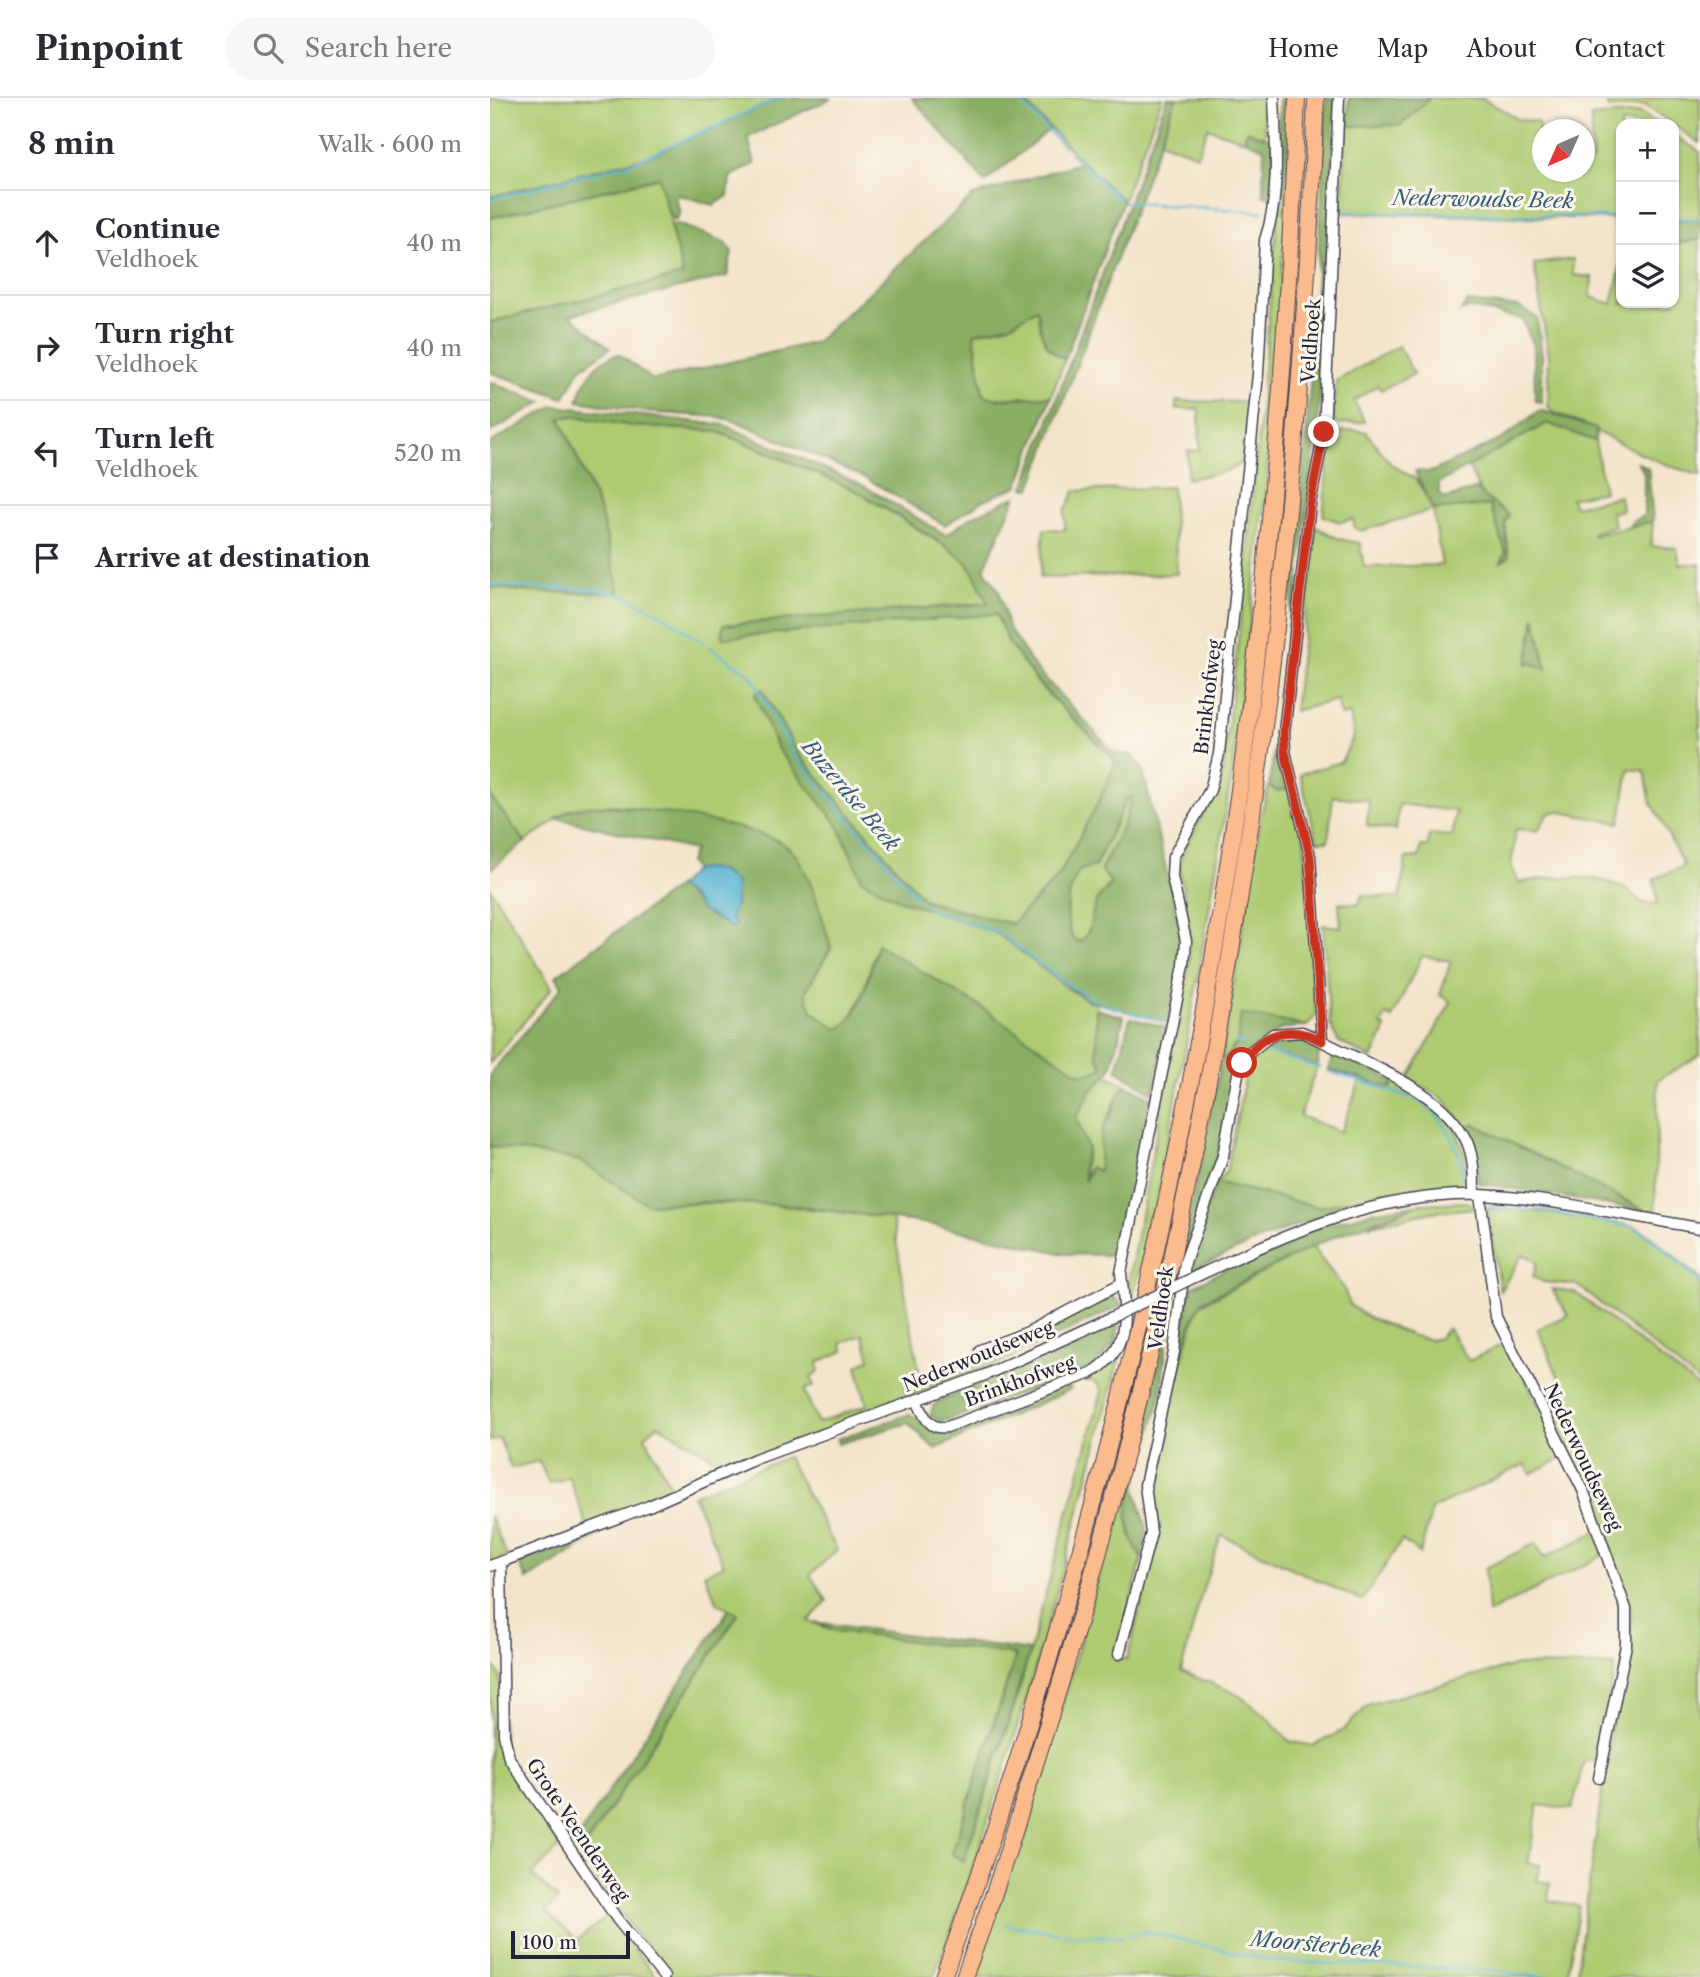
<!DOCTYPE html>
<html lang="en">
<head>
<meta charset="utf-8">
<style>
  body { margin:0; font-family:"Libre Caslon Text",serif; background:#f7f7f7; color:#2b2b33 }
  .controls { position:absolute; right:21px; top:21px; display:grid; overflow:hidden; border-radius:14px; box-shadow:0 2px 5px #0004 }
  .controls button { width:63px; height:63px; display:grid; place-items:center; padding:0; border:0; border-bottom:2px solid #e1e1e2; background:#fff; color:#2b2b33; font:35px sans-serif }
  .compass { position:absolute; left:1042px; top:21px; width:63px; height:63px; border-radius:50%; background:#fff; box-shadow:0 2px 5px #0004; rotate:225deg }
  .scale { position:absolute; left:21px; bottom:18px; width:119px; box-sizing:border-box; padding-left:7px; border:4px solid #22223b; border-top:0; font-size:19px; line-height:24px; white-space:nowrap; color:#22223b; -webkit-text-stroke:5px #fbf7ec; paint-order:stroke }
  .stop { position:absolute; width:21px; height:21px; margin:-16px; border:5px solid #c8321e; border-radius:50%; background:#fff }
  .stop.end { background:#c8321e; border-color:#fff; box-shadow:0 2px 7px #0008 }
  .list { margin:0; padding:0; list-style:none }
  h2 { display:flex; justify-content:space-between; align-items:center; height:91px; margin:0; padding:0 28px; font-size:30px }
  h2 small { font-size:23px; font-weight:400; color:#7c7c81 }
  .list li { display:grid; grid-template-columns:46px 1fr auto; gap:21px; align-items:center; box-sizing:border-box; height:105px; padding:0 28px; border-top:2px solid #e1e1e2 }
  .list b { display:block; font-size:26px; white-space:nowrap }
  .list p { margin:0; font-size:23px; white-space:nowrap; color:#7c7c81 }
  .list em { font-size:23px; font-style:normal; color:#7c7c81 }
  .icon { flex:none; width:38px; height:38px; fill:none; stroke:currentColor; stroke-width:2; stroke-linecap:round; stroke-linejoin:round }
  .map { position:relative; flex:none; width:1210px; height:1879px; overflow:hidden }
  header { display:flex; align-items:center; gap:42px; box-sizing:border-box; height:98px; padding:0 35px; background:#fff; border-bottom:2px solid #e1e1e2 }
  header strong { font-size:33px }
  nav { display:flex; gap:38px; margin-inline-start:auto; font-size:24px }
  .search { width:490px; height:63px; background:#f7f7f7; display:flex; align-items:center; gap:18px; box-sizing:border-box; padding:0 24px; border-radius:38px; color:#7c7c81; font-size:26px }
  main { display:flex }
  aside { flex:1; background:#fff }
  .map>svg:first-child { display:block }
</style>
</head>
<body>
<header>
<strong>Pinpoint</strong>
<div class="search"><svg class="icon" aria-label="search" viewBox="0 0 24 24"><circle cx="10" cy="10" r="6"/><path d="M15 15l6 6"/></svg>Search here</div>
<nav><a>Home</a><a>Map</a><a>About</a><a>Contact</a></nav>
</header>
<main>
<aside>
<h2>8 min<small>Walk · 600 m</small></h2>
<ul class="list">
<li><svg class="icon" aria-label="ahead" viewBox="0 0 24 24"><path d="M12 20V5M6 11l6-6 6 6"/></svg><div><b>Continue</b><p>Veldhoek</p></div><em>40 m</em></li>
<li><svg class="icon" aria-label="right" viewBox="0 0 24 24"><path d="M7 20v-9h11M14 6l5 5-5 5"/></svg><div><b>Turn right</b><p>Veldhoek</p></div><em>40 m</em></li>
<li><svg class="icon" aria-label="left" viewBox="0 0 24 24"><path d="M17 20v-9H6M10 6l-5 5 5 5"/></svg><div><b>Turn left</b><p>Veldhoek</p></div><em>520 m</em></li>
<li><svg class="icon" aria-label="arrive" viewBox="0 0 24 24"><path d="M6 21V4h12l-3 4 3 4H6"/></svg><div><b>Arrive at destination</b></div></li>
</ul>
</aside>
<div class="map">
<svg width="1210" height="1879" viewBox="0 0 1210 1879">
  <rect width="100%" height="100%" fill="#fbf7ec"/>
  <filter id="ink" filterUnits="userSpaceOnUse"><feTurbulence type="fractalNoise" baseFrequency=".0143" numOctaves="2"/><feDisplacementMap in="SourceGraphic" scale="14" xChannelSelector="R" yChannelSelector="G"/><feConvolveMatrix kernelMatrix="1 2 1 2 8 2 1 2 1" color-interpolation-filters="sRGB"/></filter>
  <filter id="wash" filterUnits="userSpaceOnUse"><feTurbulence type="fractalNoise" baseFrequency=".00686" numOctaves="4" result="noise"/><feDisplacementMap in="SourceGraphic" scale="28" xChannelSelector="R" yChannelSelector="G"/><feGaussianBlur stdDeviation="1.57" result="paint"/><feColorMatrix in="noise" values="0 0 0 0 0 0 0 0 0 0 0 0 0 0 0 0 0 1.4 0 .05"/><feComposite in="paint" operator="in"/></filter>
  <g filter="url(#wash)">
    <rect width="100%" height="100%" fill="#f3e4c9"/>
    <path fill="#aecb72" stroke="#687656" stroke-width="2" fill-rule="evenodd" d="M0 0H291L157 59 0 99Z
      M531 0H672L633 102H629Z
      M686 0H775V39L757 33 754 42 718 30 707 57 670 43Z
      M940 0H992L1028 21 1048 24 1056 80 1088 79V74H1094L1095 63 1102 62 1101 19 1150 15 1169 26H1131V121L851 115 857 27H911Z
      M1115 0H1210V45L1155 7 1118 11Z
      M1184 37 1210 54V122H1184Z
      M170 79 193 177 0 224V120Z
      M788 113H796L777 381 742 675 699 931 662 1129 638 1215 637 1190 699 864V829L689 767 695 749 728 689 733 673 756 474Z
      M1210 142V377C1156 364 1112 333 1061 313L1058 308 1059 258 1044 166 1083 161V177L1102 179 1101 199 1122 206 1131 166V205H1184V146Z
      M547 210C550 232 553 251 575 261L561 298 499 301C483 290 486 253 484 235L519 227Z
      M908 248 924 276 891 292 888 287 864 303 875 324 848 326 843 322 846 283Z
      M686 303 760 304 755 362C741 376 715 377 697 381L698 353 710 352 709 311H686Z
      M85 318 142 328 226 333 365 392 472 459 490 483 498 505 233 527 232 539 506 516 520 547 550 588 626 663 611 699 568 779 521 826 434 802 309 657 265 597 348 727 373 782 508 836 580 892 606 905 607 958 613 968C602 978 593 978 580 971L492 910 387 847 372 898 356 928 347 931 322 913 315 894 341 850 321 789 306 758 289 743 274 737 134 708 115 707 80 712 35 744 0 698V489L40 494 130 495 110 413 70 319Z
      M1057 325 1105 343 1114 393 1081 400 1084 408 1130 398 1132 412 1121 415 1125 428 1102 435 1103 438 1163 423 1161 448 1187 450 1190 466H1210V957L1168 982 1165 1113H1156L984 1026 976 1030 954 1001 918 981 961 904 950 897 961 863 932 858 902 920 896 917 891 927 896 930 882 961 848 943 840 926 833 827 851 829 849 805 869 806 872 797 910 800 916 760 929 759 931 748H938L939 736 962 738 966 713 909 706 906 732 877 728 879 702 843 698 838 743H827L810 676 851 664 864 638 860 616 851 618 847 602 804 613 826 429 849 441 870 445 874 469 952 467 943 412 870 433 865 430 863 421 850 424 833 418 839 352 845 335 864 332 876 334 901 366 927 382 943 412 1000 407 1016 454 1012 463 1019 459 1015 425 1019 417 992 397 978 368ZM1045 522H1046L1056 571 1038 564ZM1139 671 1155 673 1160 701 1194 768 1164 781 1168 805C1145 809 1145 794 1131 788 1100 776 1059 778 1029 785L1021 769 1026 731 1048 733 1057 717 1065 713 1130 725Z
      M682 389 687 476 550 480 554 431 575 432V413L585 393Z
      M779 688 786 692 803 690 814 738 826 917 817 928 807 927 747 945 731 964 771 717Z
      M642 699 632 730 611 772 621 784 607 802 603 825 592 844 583 841C573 821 577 790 590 772L605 768 637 700Z
      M0 790 62 890 0 965Z
      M769 951 827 968 810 1018 851 1034 871 980 901 990 904 983C957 1013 971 1021 979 1085L971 1093 927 1097 926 1091 828 1109 726 1084 736 1074 757 970Z
      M616 977 638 988 627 999 611 1036 609 1073 597 1072 595 1084 593 1069 598 1051 586 1019 601 993Z
      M0 1048 88 1062 157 1106 267 1105 402 1120 431 1284 415 1291 417 1302 231 1372 223 1359 168 1327 155 1338 183 1394 97 1428 79 1379 59 1386 49 1363 21 1370 9 1340 0 1343ZM373 1237 380 1261 367 1268 377 1307 328 1325 314 1292 324 1288 321 1279 329 1273 328 1264 354 1253 351 1245Z
      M977 1104 987 1110 942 1114 878 1128 929 1106Z
      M997 1109 1053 1114 1144 1128 1161 1138 1210 1181V1285L1087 1187 1053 1184 1043 1179 1047 1164 1033 1156 1010 1193Z
      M822 1149 853 1189 860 1207 877 1219 923 1238 941 1242 949 1240 958 1230 979 1263 1017 1244 1074 1359 1041 1376 1035 1366 942 1411 930 1456 912 1442 872 1503 731 1437 712 1494 691 1573 747 1596 775 1617 799 1643 823 1648 852 1633 880 1606 1026 1567 1125 1568 1109 1663H1094L1082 1711 1048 1707 1038 1765 1050 1767 1047 1783 1060 1785 1058 1802 1089 1808 1077 1879H484L559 1653 636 1382 645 1389C630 1409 641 1443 652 1461L626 1560 637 1561 668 1442 664 1384 687 1277 708 1208Z
      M1062 1191 1085 1194 1210 1291V1879H1086L1123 1616 1142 1519 1120 1445 1102 1397 1062 1319 1082 1311 1048 1231 1078 1217Z
      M629 1261C575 1469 519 1677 444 1879H182L148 1839 90 1756 248 1516 228 1505 214 1476 234 1467 203 1397 297 1359 347 1452 320 1477 337 1503 318 1523 346 1533 526 1556 462 1756 474 1763 526 1603 612 1293 606 1284 594 1283Z
      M0 1418 17 1458 0 1465Z
      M1108 1433 1116 1456 998 1515 995 1470 1046 1445 1054 1460Z
      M0 1564 10 1577 14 1661 18 1673 70 1748 42 1777 68 1801 56 1814 87 1842 118 1818 166 1879H0Z"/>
    <path fill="#8aaf64" stroke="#566850" stroke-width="2" fill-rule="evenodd" d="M291 0H342L258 39 265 66 240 79 238 98 224 107 189 97 186 100 190 115 185 123 176 108 169 79 0 120V99L157 59Z
      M422 0H531L560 31 495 84Z
      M677 0H686L541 390H534Z
      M789 0H800L796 113H788Z
      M836 0H845L840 167 829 308 790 642 803 690 786 693 779 688C811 460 826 230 836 0Z
      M859 0H940L911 27 863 28 857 27Z
      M757 33 784 42 781 99 773 97 774 50 754 42Z
      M592 64 633 102 575 261C552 251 550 233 547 211L519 227 484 235 493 297 508 301 561 298 528 388 494 402 455 427 374 379 248 324 229 319 157 314 88 303C93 283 106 261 129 256L163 282 326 244 483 98Z
      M1184 122H1210V142L1184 146Z
      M188 126 235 144 242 154 237 178 80 217 120 250 90 271 74 300 0 274V224L193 177 180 128Z
      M977 204 1029 209 1047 220 1052 258V304L1045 303 1044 248 1032 221 980 210 971 213Z
      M0 284 52 304 0 334Z
      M64 308 234 327 370 386 456 437 481 419 526 398 494 471 509 493 518 529 545 570 624 655 642 657 652 670 690 830 689 869 678 925 597 902 508 836 408 801 372 782 348 727 287 650 265 597 272 591 309 657 434 802 522 826 568 779 611 699 626 663 551 588 520 547 506 516 232 540 233 527 498 505 480 468 454 446 365 392 266 349 226 333 142 328 85 318 70 320 110 413 130 495 40 494 0 489V431L4 429 0 420V345ZM642 699 632 730 611 772 621 784C618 793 611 795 607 803 599 818 604 835 589 844L583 841C573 821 577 790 590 772L605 768 636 701Z
      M1050 312 1106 331 1105 343 1057 325 949 385V395L955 401 988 390 992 397 1019 417 1015 425 1019 459 1011 464 1016 454 1000 407 943 412 925 373 941 374 1012 341Z
      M1148 365 1158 370 1163 423 1139 429 1144 422 1154 418V375Z
      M1045 519 1057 572 1039 564 1037 567Z
      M0 698 35 744 0 772Z
      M98 708C134 706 277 727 301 752 321 773 333 822 341 850L315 894 322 913 347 931C371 923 382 869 387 846L492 910 590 976 606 974 613 969 607 958 606 911 634 919 621 971 601 993 586 1019 598 1051 593 1069 595 1083 600 1069 609 1073 611 1036 632 992 638 988 662 1000 629 1152 619 1157 575 1156 434 1125 301 1107 229 1104 157 1106 88 1062 0 1048V976L72 889 66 878 187 789C205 801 216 823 240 820L245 807 246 785 232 774 204 772 199 764 204 752 67 720 80 712Z
      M751 916 817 928 790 931 746 975 728 1057 695 1153 689 1190 684 1192 731 964 747 945Z
      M640 920 677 930 663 995 627 972Z
      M793 939H804L830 948 827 968 769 951Z
      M845 954 904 983 901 990 838 971Z
      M984 1026 1156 1113 988 1085 983 1045 976 1030Z
      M726 1084 828 1109 926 1091 927 1097C845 1105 773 1140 699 1173L701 1156Z
      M929 1106 841 1140 713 1203 703 1221 687 1277 700 1190 797 1138 882 1114Z
      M620 1195 632 1207 487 1276 417 1302 415 1291 522 1247Z
      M683 1198 670 1301 645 1389 657 1431 652 1461C639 1440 631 1411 645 1389L636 1382 671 1256Z
      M631 1222 625 1245 602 1270 452 1324 440 1318 444 1306Z
      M576 1287 581 1291 575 1294 445 1351 418 1325 348 1346 347 1341 420 1316 447 1335Z
      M112 1435 37 1482 29 1465Z
      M239 1511 248 1516 90 1756 83 1747Z
      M324 1524 540 1553 474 1763 462 1756 526 1557 346 1533Z"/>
    <path fill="#55b3d3" stroke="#3c6a87" stroke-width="2" d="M222 771 232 774 246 785 245 807 240 820 246 826 242 830 211 812 201 799 187 789 204 772Z"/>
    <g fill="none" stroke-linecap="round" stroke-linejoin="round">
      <path stroke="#55b3d3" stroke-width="2.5" d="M527 0 574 49
        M580 55 629 101
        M0 101 141 65 290 0
        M634 104 773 114
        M854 114 1131 119
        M1184 120 1210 121
        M0 486C36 491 72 488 108 492 147 496 181 524 213 544
        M220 549 261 577 305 659 429 802
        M434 807 440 812 509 835 576 886 609 904
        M612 906 633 912
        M638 914 679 924
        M746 944 754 946
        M769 951 830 970
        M838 973 919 999
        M925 1001C956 1020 969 1044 973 1080
        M999 1112H1050L1143 1129 1160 1139 1210 1183
        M515 1826 582 1837 632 1839
        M638 1838 657 1834 781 1863 1000 1872 1057 1879"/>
    </g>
  </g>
  <g filter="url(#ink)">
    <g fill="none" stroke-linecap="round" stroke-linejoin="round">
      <g stroke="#413f50" stroke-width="13">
        <path id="minor" d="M849 0 834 334 820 406 794 634 795 654 820 758 832 943C880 968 954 993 977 1044 984 1060 984 1079 984 1097
          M990 1097 1006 1219 1093 1392 1136 1511V1547L1109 1680
          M707 1178C797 1136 888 1094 990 1097 1063 1100 1137 1118 1210 1130
          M490 1252 538 1234 632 1185
          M427 1302C434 1317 438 1332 457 1329L601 1275C642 1252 635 1214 631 1175L694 867 696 843 682 779 683 759 720 692 729 656 768 276 775 142C790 99 786 45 784 0
          M11 1464 14 1637 19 1660 127 1821 174 1879
          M0 1468 159 1408 265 1361 495 1277 620 1220
          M629 1556 661 1435 655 1387 684 1254 695 1164 733 1058 748 976 760 954 783 936 812 934 832 943"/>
      </g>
      <g stroke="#413f50" stroke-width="18">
        <path id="highway" d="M453 1879C593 1497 693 1095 749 692 781 462 798 232 807 0
          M474 1879C504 1801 528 1721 553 1641 723 1109 804 557 826 0"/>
      </g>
      <use href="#minor" stroke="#fff" stroke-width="10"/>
      <use href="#highway" stroke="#fbbb8d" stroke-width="16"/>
      <g stroke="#413f50" stroke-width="13" stroke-linecap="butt">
        <path id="minor-bridge" d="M620 1220 707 1178"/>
      </g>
      <use href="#minor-bridge" stroke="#fff" stroke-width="10"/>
    </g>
  </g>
  <g fill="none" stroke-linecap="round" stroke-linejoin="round" filter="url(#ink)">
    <path stroke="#c8321e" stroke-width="9" d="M752 965C772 934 800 926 832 943L820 758 795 654 794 634 820 406 834 334"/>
  </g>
  <g text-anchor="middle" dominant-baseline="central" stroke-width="6" stroke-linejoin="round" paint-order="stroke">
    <g font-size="19" fill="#22223b" stroke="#fbf7ec">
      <text transform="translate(821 243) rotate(-86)">Veldhoek</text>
      <text transform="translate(718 599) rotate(-83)">Brinkhofweg</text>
      <text transform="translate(671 1210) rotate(-82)">Veldhoek</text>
      <text transform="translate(488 1258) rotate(-22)">Nederwoudseweg</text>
      <text transform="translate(530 1283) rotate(-20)">Brinkhofweg</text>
      <text transform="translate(1093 1359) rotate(65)">Nederwoudseweg</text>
      <text transform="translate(88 1732) rotate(56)">Grote Veenderweg</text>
    </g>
    <g font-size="21" font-style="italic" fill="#365c78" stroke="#fbf7ec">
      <text transform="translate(993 101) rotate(1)">Nederwoudse Beek</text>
      <text transform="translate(361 697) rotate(50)">Buzerdse Beek</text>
      <text transform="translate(826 1846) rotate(5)">Moorsterbeek</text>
    </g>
  </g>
</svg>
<div class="controls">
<button>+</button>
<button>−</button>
<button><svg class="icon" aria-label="layers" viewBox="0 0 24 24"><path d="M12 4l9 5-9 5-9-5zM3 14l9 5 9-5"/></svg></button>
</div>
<svg class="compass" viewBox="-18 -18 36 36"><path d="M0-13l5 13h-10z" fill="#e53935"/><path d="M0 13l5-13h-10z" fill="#7c7c81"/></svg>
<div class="scale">100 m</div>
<div class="stop" style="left:752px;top:965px"></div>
<div class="stop end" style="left:834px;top:334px"></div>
</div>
</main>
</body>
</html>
